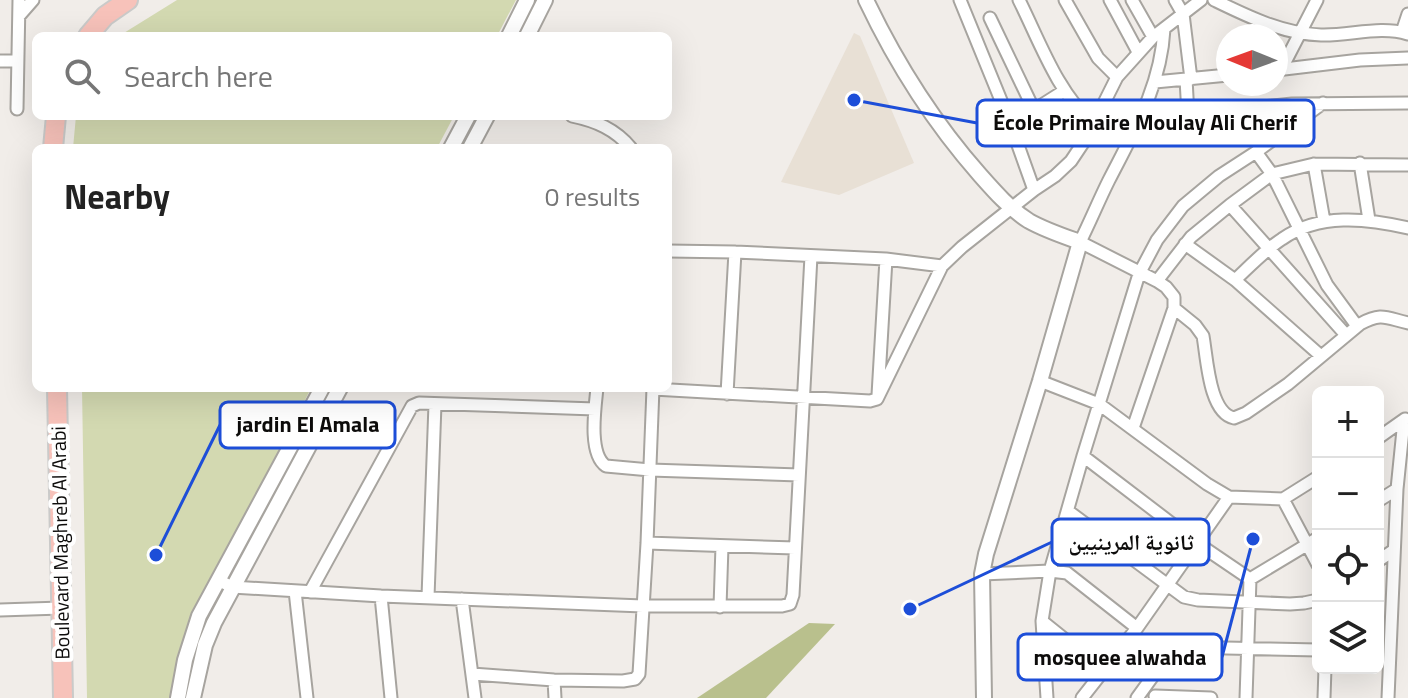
<!DOCTYPE html>
<html lang="en">
<head>
<meta charset="utf-8">
<style>
  body { margin:0; font-family:"Titillium Web","Noto Naskh Arabic",sans-serif; background:#f2f2f2; color:#222 }
  .controls { position:absolute; right:24px; bottom:24px; display:grid; overflow:hidden; border-radius:12px; box-shadow:0 8px 32px #0002 }
  .controls button { width:72px; height:72px; display:grid; place-items:center; padding:0; border:0; border-bottom:2px solid #e0e0e0; background:#fff; color:#222; font:40px sans-serif }
  .compass { position:absolute; left:1216px; top:24px; width:72px; height:72px; border-radius:50%; background:#fff; box-shadow:0 8px 32px #0002; rotate:271deg }
  .list { margin:0; padding:0; list-style:none }
  h2 { display:flex; justify-content:space-between; align-items:center; height:104px; margin:0; padding:0 32px; font-size:34px }
  h2 small { font-size:26px; font-weight:400; color:#767676 }
  .icon { flex:none; width:44px; height:44px; fill:none; stroke:currentColor; stroke-width:2; stroke-linecap:round; stroke-linejoin:round }
  .map { position:relative; flex:none; width:1408px; height:698px; overflow:hidden }
  .search { position:absolute; background:#fff; box-shadow:0 8px 32px #0002; left:32px; top:32px; width:640px; height:88px; display:flex; align-items:center; gap:20px; box-sizing:border-box; padding:0 28px; border-radius:12px; color:#767676; font-size:30px }
  .panel { position:absolute; background:#fff; box-shadow:0 8px 32px #0002; left:32px; top:144px; width:640px; height:248px; border-radius:12px }
  .map>svg:first-child { display:block }
</style>
</head>
<body>
<div class="map">
<svg width="1408" height="698" viewBox="0 0 1408 698">
  <rect width="100%" height="100%" fill="#f1ede9"/>
  <path fill="#e8e0d5" d="M854 33 860 36 914 163 839 195 781 182Z"/>
  <path fill="#d3d9b1" d="M177 0H516L497 36H119Z
    M76 116H454L437 148H73Z
    M82 388H311L211 588 175 698H87Z"/>
  <path fill="#b9c08d" d="M809 623 835 624 766 698H697Z"/>
  <g fill="none" stroke-linecap="round" stroke-linejoin="round">
    <g stroke="#a7a49f" stroke-width="15">
      <path id="minor" d="M960 0 1009 120 1034 190
        M1019 0C1040 42 1057 92 1093 124L1292 104 1408 103
        M1065 0 1098 58 1117 77
        M1110 0 1138 52
        M1132 0 1153 37
        M1175 0 1183 14 1191 79
        M1214 0C1247 16 1283 34 1321 35 1350 36 1380 25 1408 34
        M19 16 33 0
        M990 18 1034 110
        M1402 32 1408 14
        M0 61H17
        M1276 70 1360 60 1408 58
        M1281 70 1317 0
        M1186 79 1188 115
        M1155 82 1228 75
        M17 109 19 0
        M572 116C596 121 615 129 631 148
        M1009 120 1034 110 1064 91
        M1256 152 1272 174 1327 285 1357 326
        M1360 163 1369 220
        M1314 164 1324 221
        M1230 205 1346 335
        M1185 244 1235 280 1321 356
        M668 251 735 252 886 259 942 266
        M1235 280C1250 266 1265 250 1282 239 1319 213 1366 218 1408 228
        M1157 281 1191 237 1230 205 1272 174 1314 164 1408 165
        M1174 308 1195 325 1203 336C1207 358 1209 413 1234 418L1246 413 1288 384 1360 324C1382 312 1386 318 1408 323
        M1040 381 1099 404 1207 484 1229 497 1283 499 1318 477
        M597 388C595 408 588 454 606 466L650 470 799 475
        M653 389 870 401 877 399 942 266 962 247 1034 190 1055 176 1071 161 1087 137 1117 77 1153 37 1201 0
        M727 394 735 252
        M878 395 886 259
        M1133 428 1174 308V297L1166 287 1157 281 1080 242C1090 222 1099 200 1109 180 1134 131 1161 86 1164 29
        M1378 438 1405 419
        M1083 456 1197 543 1250 579
        M1283 499 1318 565
        M1378 501 1397 489
        M1068 511 1184 597 1198 600 1290 604 1304 603 1318 600
        M647 543 795 548
        M1378 561 1394 550
        M982 574 1050 571 1067 573 1137 628
        M1250 579 1318 538
        M218 580 232 587 381 596 643 606H782L790 604 793 595 811 256
        M295 591 307 698
        M310 592 412 406 419 403 595 409
        M381 596 391 698
        M428 597 435 404
        M462 599 475 698
        M720 607 722 546
        M0 610 61 608
        M1042 621 1103 670
        M472 674 554 680 623 681 635 679 639 674 647 543 653 388
        M554 680 555 698
        M1155 696 1211 698
        M1047 698 1042 621 1050 571 1083 456 1139 274 1157 240 1183 206 1219 176 1256 152 1323 103
        M1082 698 1137 628 1229 497
        M1137 698 1166 658 1180 647 1318 650
        M1246 698 1250 579
        M1324 698 1325 668
        M1388 698 1397 489 1404 420"/>
    </g>
    <g stroke="#a7a49f" stroke-width="18">
      <path id="tertiary" d="M866 0C896 63 934 123 980 175 995 192 1010 209 1029 221 1045 230 1063 236 1080 242L1040 381 986 554 982 574 984 698
        M509 36 527 0
        M527 36 545 0
        M451 148 468 116
        M470 148 487 116
        M178 698 185 660 199 616 322 388
        M193 698 205 645 214 623 340 388"/>
    </g>
    <g stroke="#cacac9" stroke-width="22">
      <path id="primary" d="M88 36 105 16 128 0
        M53 148 56 116
        M57 388 63 698"/>
    </g>
    <use href="#minor" stroke="#fff" stroke-width="11"/>
    <use href="#tertiary" stroke="#fff" stroke-width="14"/>
    <use href="#primary" stroke="#f7c2ba" stroke-width="18"/>
  </g>
  <g text-anchor="middle" dominant-baseline="central" stroke-width="8" stroke-linejoin="round" paint-order="stroke">
    <g font-size="20" fill="#0d0c0b" stroke="#fff">
      <text transform="translate(60 543) rotate(-91)">Boulevard Maghreb Al Arabi</text>
    </g>
  </g>
  <path fill="none" stroke="#1d4ed8" stroke-width="3" d="M854 100L977 123M156 555L220 425M910 609L1052 542M1253 539L1222 657"/>
  <g fill="#1d4ed8" stroke="#fff" stroke-width="3">
    <circle cx="854" cy="100" r="8"/>
    <circle cx="156" cy="555" r="8"/>
    <circle cx="910" cy="609" r="8"/>
    <circle cx="1253" cy="539" r="8"/>
  </g>
  <g fill="#fff" stroke="#1d4ed8" stroke-width="3">
    <rect x="977" y="100" width="337" height="46" rx="8"/>
    <rect x="220" y="402" width="175" height="46" rx="8"/>
    <rect x="1052" y="519" width="157" height="46" rx="8"/>
    <rect x="1018" y="634" width="204" height="46" rx="8"/>
  </g>
  <g font-size="22" text-anchor="middle" font-weight="bold" fill="#0d0c0b">
    <text x="1145" y="130">École Primaire Moulay Ali Cherif</text>
    <text x="308" y="432">jardin El Amala</text>
    <text x="1131" y="550">ثانوية المرينيين</text>
    <text x="1120" y="665">mosquee alwahda</text>
  </g>
</svg>
<div class="controls">
<button>+</button>
<button>−</button>
<button><svg class="icon" aria-label="locate" viewBox="0 0 24 24"><circle cx="12" cy="12" r="6"/><path d="M12 2v4M12 18v4M2 12h4M18 12h4"/></svg></button>
<button><svg class="icon" aria-label="layers" viewBox="0 0 24 24"><path d="M12 4l9 5-9 5-9-5zM3 14l9 5 9-5"/></svg></button>
</div>
<svg class="compass" viewBox="-18 -18 36 36"><path d="M0-13l5 13h-10z" fill="#e53935"/><path d="M0 13l5-13h-10z" fill="#767676"/></svg>
<div class="search"><svg class="icon" aria-label="search" viewBox="0 0 24 24"><circle cx="10" cy="10" r="6"/><path d="M15 15l6 6"/></svg>Search here</div>
<section class="panel">
<h2>Nearby<small>0 results</small></h2>
<ul class="list">
</ul>
</section>
</div>
</body>
</html>
